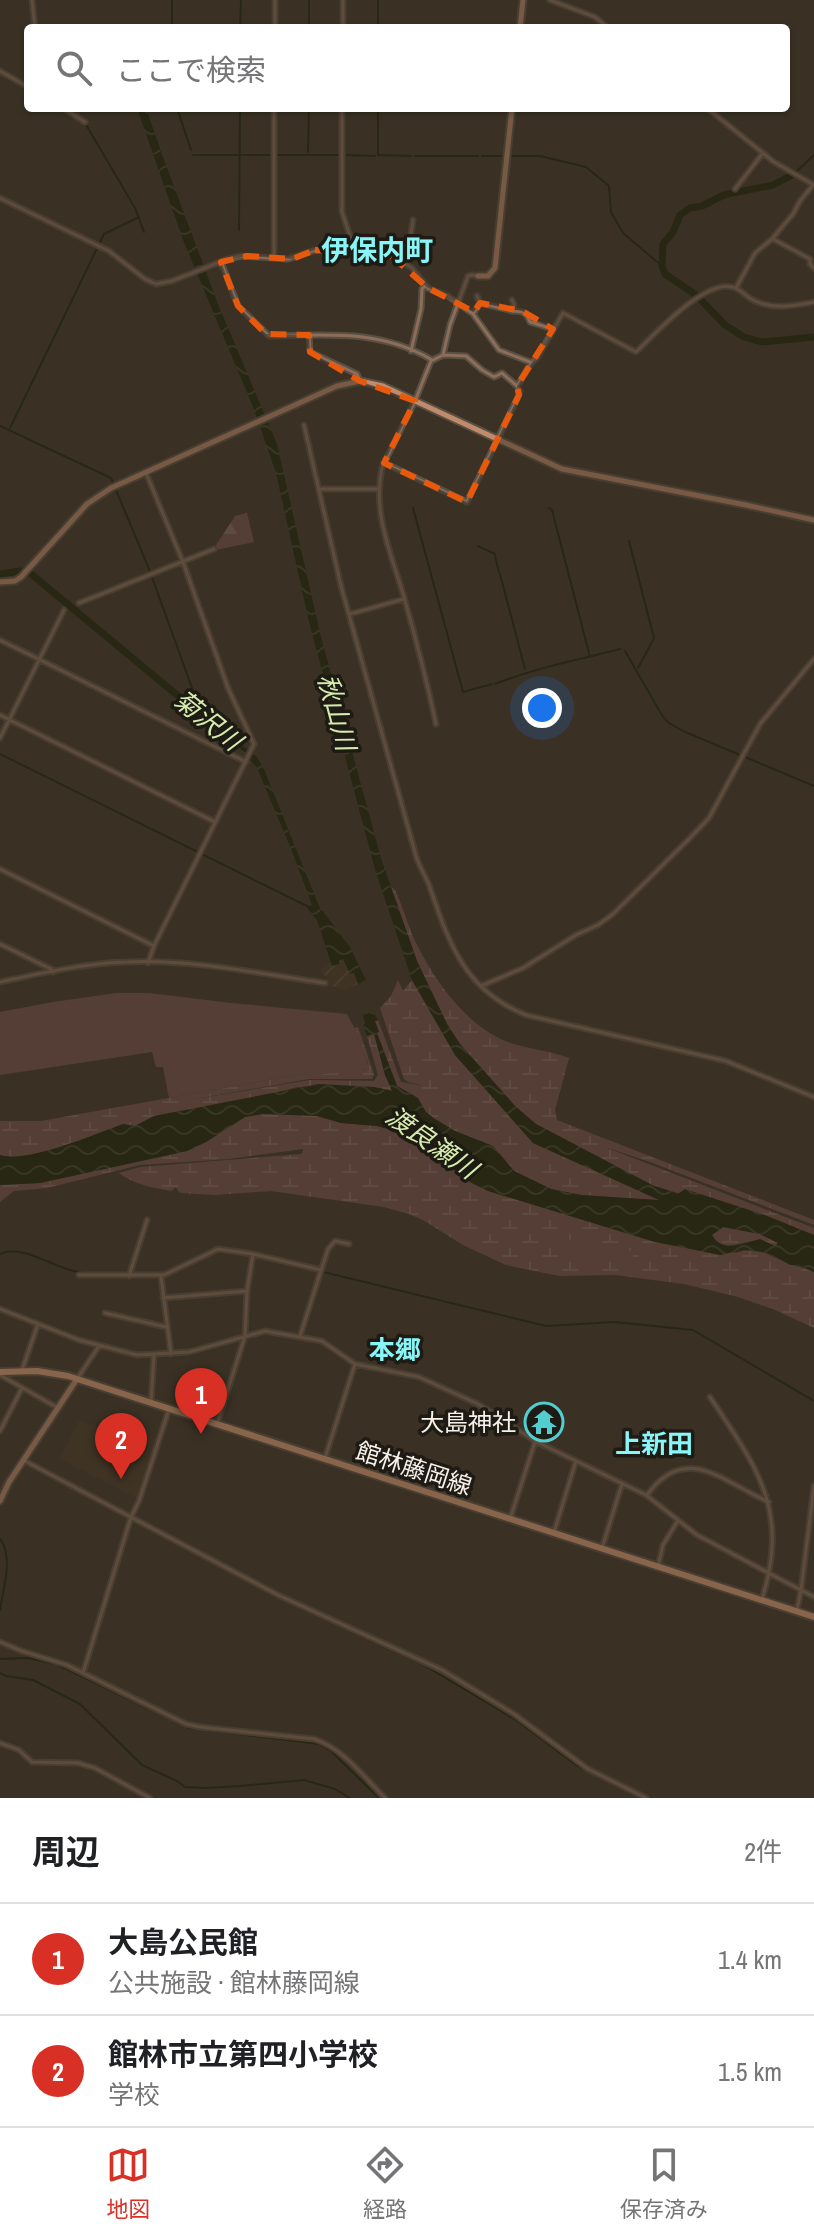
<!DOCTYPE html>
<html lang="ja">
<head>
<meta charset="utf-8">
<style>
  body { margin:0; font-family:"Archivo Narrow","Noto Sans JP",sans-serif; background:#f6f6f6; color:#202124 }
  .you { position:absolute; left:542px; top:708px; width:28px; height:28px; margin:-20px; border:6px solid #fff; border-radius:50%; background:#1a73e8; box-shadow:0 0 0 12px #1a73e833 }
  .badge { display:grid; place-items:center; width:52px; height:52px; border-radius:50%; background:#d93025; color:#fff; font-size:26px; font-weight:700 }
  .pin { position:absolute; translate:-50% -66px; filter:drop-shadow(0 2px 4px #0008) }
  .pin::after { content:''; position:absolute; top:42px; width:28px; height:24px; background:inherit; clip-path:polygon(0 0,100% 0,50% 100%) }
  .list { margin:0; padding:0; list-style:none }
  h2 { display:flex; justify-content:space-between; align-items:center; height:104px; margin:0; padding:0 32px; font-size:34px }
  h2 small { font-size:26px; font-weight:400; color:#757577 }
  .list li { display:grid; grid-template-columns:52px 1fr auto; gap:24px; align-items:center; box-sizing:border-box; height:112px; padding:0 32px; border-top:2px solid #e0e0e0 }
  .list b { display:block; font-size:30px; white-space:nowrap }
  .list p { margin:0; font-size:26px; white-space:nowrap; color:#757577 }
  .list em { font-size:26px; font-style:normal; color:#757577 }
  .icon { flex:none; width:44px; height:44px; fill:none; stroke:currentColor; stroke-width:2; stroke-linecap:round; stroke-linejoin:round }
  .map { position:relative; flex:none; width:814px; height:1798px; overflow:hidden }
  .search { position:absolute; background:#fff; box-shadow:0 2px 6px #0004; left:24px; right:24px; top:24px; height:88px; display:flex; align-items:center; gap:20px; box-sizing:border-box; padding:0 28px; border-radius:8px; color:#757577; font-size:30px }
  .sheet { height:328px; background:#fff }
  nav { display:flex; justify-content:space-around; align-items:center; box-sizing:border-box; height:112px; border-top:2px solid #e0e0e0; background:#fff; font-size:22px; color:#757577 }
  nav a { display:grid; justify-items:center; gap:4px }
  nav .on { color:#d93025 }
  .map>svg:first-child { display:block }
</style>
</head>
<body>
<div class="map">
<svg width="814" height="1798" viewBox="0 0 814 1798">
  <defs>
    <pattern id="industrial-furrows" width="10" height="10" patternUnits="userSpaceOnUse" patternTransform="scale(2)"><rect width="10" height="10" fill="#453725"/><path d="M-1 1l2-2M0 10L10 0M9 11l2-2" fill="none" stroke="#574b3a"/></pattern>
    <pattern id="forest-firs" width="22" height="20" patternUnits="userSpaceOnUse" patternTransform="scale(2)"><rect width="22" height="20" fill="#774f4b"/><path d="M5 1l3.5 6h-7zM16 11l3.5 6h-7z" fill="#8b6965"/></pattern>
    <pattern id="wetland-marsh" width="20" height="14" patternUnits="userSpaceOnUse" patternTransform="scale(2)"><rect width="20" height="14" fill="#774f4b"/><path d="M1 5h8M5 5V1M11 12h8M15 12V8" fill="none" stroke="#8b6965"/></pattern>
    <pattern id="water-waves" width="16" height="10" patternUnits="userSpaceOnUse" patternTransform="scale(2)"><rect width="16" height="10" fill="#121b00"/><path d="M0 5q4-4 8 0t8 0" fill="none" stroke="#353d25"/></pattern>
  </defs>
  <rect width="100%" height="100%" fill="#3b3125"/>
  <path fill="#453725" d="M79 1421 102 1428 104 1422 156 1438 137 1498 60 1459Z"/>
  <path fill="url(#industrial-furrows)" d="M343 959 350 974 354 973 358 984 345 989 326 985V977L320 970 331 963 332 966 339 964 338 961Z"/>
  <path fill="url(#forest-firs)" d="M247 513 254 542 216 550 215 547 235 516Z"/>
  <path fill="url(#wetland-marsh)" d="M390 886 395 890C403 907 408 926 416 943 434 979 464 1023 503 1040 524 1049 548 1050 569 1058L555 1110 557 1120 814 1220V1225L650 1162 602 1146 814 1228V1235L652 1185 536 1124 515 1106 460 1044 447 1024 417 961Z
    M398 980 403 991 412 980 455 1055 533 1143 662 1201 581 1195 551 1189 514 1171 493 1146 455 1131 435 1119 426 1113 411 1094 397 1086 377 1033 375 1021 378 1020 401 1082 425 1086 408 1082 404 1079 380 1008 391 996Z
    M358 1027 374 1074 372 1079H309L178 1102 310 1080 374 1081 378 1075 367 1036 374 1033 385 1075 393 1091 380 1088 354 1086 297 1087 256 1098 154 1116 135 1126 122 1125C95 1134 26 1164 0 1155V1121H41L296 1075 364 1071 368 1064 354 1028Z
    M297 1113 317 1116 341 1123 377 1126 403 1133 422 1145 470 1182 488 1191 655 1242 736 1253C759 1245 769 1257 788 1263 797 1267 805 1268 814 1272V1328L773 1309 738 1297 684 1284 615 1275 559 1276 506 1265 463 1245 423 1220 409 1214 384 1207 271 1191 215 1195 182 1193 179 1192 176 1187 171 1191C154 1188 133 1184 119 1173L140 1167 302 1154 303 1149 229 1159 140 1165 47 1188 14 1191 0 1202V1185L40 1183 187 1151 206 1142 245 1117 262 1114Z
    M723 1227 760 1234 778 1243 775 1246C767 1245 756 1241 748 1242 734 1244 721 1252 712 1235Z"/>
  <path fill="#774f4b" d="M116 993H149L231 1003 347 1014 360 1039 368 1066 362 1072 296 1075 169 1098 163 1067H156L152 1052 0 1075V1012L53 1002Z
    M538 1231 575 1241 634 1251 632 1261 606 1258 600 1263 574 1260 576 1252 536 1239Z"/>
  <path fill="url(#water-waves)" fill-rule="evenodd" d="M137 108H146L163 157 218 304 277 444 321 637 381 858 417 961 447 1024 460 1044 515 1106 536 1124 652 1185 678 1194 685 1189 765 1215 814 1235V1272L799 1265H790L773 1255 764 1252 744 1250 720 1255 655 1242 488 1191 470 1182 422 1145 402 1133 377 1126 341 1123 317 1116 262 1114 245 1117 206 1142 187 1151 40 1183 0 1185V1155C26 1164 95 1134 123 1124L135 1126 154 1116 319 1084 374 1087 392 1091 385 1075 374 1034 367 1036 363 1025 365 1024 363 1015 373 1012 378 1020 375 1021 379 1032 377 1033 397 1086 418 1098 426 1112 435 1119 455 1131 493 1146 514 1171 551 1189 581 1195 659 1200 533 1143 455 1055 412 980 376 873 309 622 276 473 253 407 183 240ZM723 1227 760 1234 778 1243 775 1246 760 1239C743 1243 723 1254 712 1235Z
    M171 690 196 710 198 711 199 707 203 714 257 757 264 769 319 906 350 947 366 980 358 984 354 973 350 974 343 959 339 961V964L332 966 317 920 307 908 312 905 291 849 257 768 245 754 200 718Z"/>
  <g fill="none" stroke-linecap="round" stroke-linejoin="round">
    <path stroke="#121b00" stroke-width="2" d="M172 28V0
      M240 28 241 0
      M309 28V0
      M378 28V0
      M8 77 28 89
      M60 108 69 114
      M177 108 191 150
      M378 108V155L411 156
      M85 123 135 208 144 232
      M308 152 309 108
      M193 155H340
      M345 155 375 156
      M415 156H478
      M482 156H504
      M510 156H540L586 167 609 186 611 212 623 233 662 266
      M797 171 814 155
      M239 230 240 108
      M0 426 111 478 149 569 200 710
      M10 428 104 234 139 217
      M413 508 463 692 492 684
      M549 508 552 510 590 657
      M629 541 654 638 638 668
      M478 546 495 554
      M495 556 499 572
      M500 574 525 669
      M625 651 663 717 669 723 683 731 814 786
      M495 684C535 668 578 660 620 649
      M0 754 311 908
      M219 1252 246 1254
      M0 1254C24 1244 53 1268 78 1272 100 1276 124 1273 147 1274
      M183 1264 214 1248
      M315 1270 546 1326 615 1322 693 1330 814 1401
      M0 1539C14 1557 3 1589 0 1610
      M274 1596 422 1664 516 1720 576 1765 640 1798
      M0 1659 27 1658 56 1664 189 1728 319 1744 331 1751 379 1798
      M0 1673 6 1676 33 1680 80 1704 142 1765 177 1781 185 1787 205 1788 240 1786 304 1780 335 1789 350 1798"/>
    <path stroke="#121b00" stroke-width="7" d="M728 194 773 185 792 175
      M724 195 702 206 690 208 680 215 673 232 663 244 662 266 665 274 696 295 725 325 744 337 762 342 814 337
      M0 574 20 571 30 573 177 695"/>
    <g stroke="#595044" stroke-width="7">
      <path id="street" d="M32 0 35 28
        M550 0 595 17 608 28
        M275 28V0
        M343 28V0
        M0 71 28 87
        M63 108 85 122
        M274 108V257
        M342 108V212L355 251
        M707 108 774 162 814 185
        M735 189 763 153
        M0 198 109 251 145 279 156 284 172 281 225 260 241 256 288 259 315 250 388 253 412 268 428 288 448 296 473 314 499 350 530 362
        M773 239 810 259V264L814 268
        M221 262 238 306 269 336C327 335 380 329 432 360
        M403 262 409 248 413 220
        M478 276 472 275 468 276 450 325 443 355 431 361 415 401 384 463 467 502 519 395 520 391 517 386C524 377 528 364 537 358L563 313 636 352C655 334 704 280 732 287 740 288 745 296 753 300 773 310 793 306 814 302
        M736 288 755 253 772 239 793 214 800 201 813 185
        M480 303 513 311 514 304 512 300
        M513 311C523 311 526 312 530 322L553 329
        M473 314 480 303 477 296
        M309 336 310 352 357 374 360 381
        M411 351 421 309 422 289 425 286
        M443 355 466 356 482 370 494 377 502 373 517 386
        M304 425 341 586 416 856C419 866 425 875 429 885 449 943 464 990 526 1015L726 1061 814 1097
        M383 464C371 511 391 553 404 597 416 639 427 682 436 724
        M146 473 183 562 228 688 254 744 154 946 148 963
        M319 489H378
        M79 603 214 549
        M350 614 404 599
        M0 640 246 762
        M0 715 215 822
        M0 738 64 610
        M0 869 154 946
        M0 944 51 969 53 972
        M0 982C42 973 85 963 128 962 192 959 261 974 325 983
        M481 986 523 968 576 935 598 925 613 914 689 839 709 818 760 724 814 659
        M79 1275H164L218 1249 253 1254 321 1270
        M129 1276 147 1220
        M161 1276 171 1354
        M163 1298 247 1291
        M0 1309 79 1340 137 1355 189 1352 265 1331 322 1341 355 1364 419 1377 478 1404 535 1441 646 1495 697 1535 814 1597
        M105 1313 166 1327
        M300 1336 328 1249 335 1241 349 1244
        M22 1370 38 1324
        M0 1375 58 1408
        M77 1379 99 1346
        M710 1397C757 1468 790 1509 762 1599
        M151 1402 154 1354
        M217 1424 245 1336 247 1291 253 1254
        M0 1431 22 1388
        M325 1458 355 1364
        M25 1461 280 1596 442 1670 514 1714 588 1769 646 1798
        M647 1495C686 1441 724 1483 769 1502
        M510 1519 535 1442
        M554 1532 576 1461
        M602 1548 622 1484
        M658 1566 663 1545 677 1522
        M797 1610 801 1590 814 1486
        M0 1642 22 1651 67 1665 186 1724 200 1727 314 1739C343 1748 364 1777 385 1798
        M83 1673 131 1517 139 1501 169 1409
        M0 1743 19 1750 32 1762 78 1763 95 1768 150 1798"/>
    </g>
    <g stroke="#595044" stroke-width="9">
      <path id="secondary" d="M520 28 523 0
        M478 276H488L495 268 512 108
        M0 582 15 581 21 577 87 504 111 488 337 386 360 381 383 386 562 469 746 505 814 520
        M0 1501 9 1482 77 1379"/>
    </g>
    <g stroke="#595044" stroke-width="10">
      <path id="primary" d="M0 1372 37 1371 68 1376 814 1617"/>
    </g>
    <use href="#street" stroke="#8d6c58" stroke-width="3"/>
    <use href="#secondary" stroke="#c08a6c" stroke-width="5"/>
    <use href="#primary" stroke="#e7a27a" stroke-width="6"/>
  </g>
  <path d="M0 0H814V1798H0ZM315 250 388 253 428 288 474 312 480 303 522 311 553 329 517 386 519 395 467 502 384 463 415 401 360 381 310 352 309 335 266 334 238 306 221 262 247 256 292 259Z" fill="#3b3125" fill-opacity=".55" fill-rule="evenodd"/>
  <path fill="none" stroke="#e8590c" stroke-width="6" stroke-dasharray="16 10" stroke-linejoin="round" d="M315 250 388 253 428 288 474 312 480 303 522 311 553 329 517 386 519 395 467 502 384 463 415 401 360 381 310 352 309 335 266 334 238 306 221 262 247 256 292 259Z"/>
  <defs>
    <g id="temple-ring" transform="scale(2)"><circle r="9.5" fill="#1e1a14" stroke="#52cdd0" stroke-width="1.5"/><path d="M0-6L5-2H3V0L6.5 2.5H4V6H1.5V3h-3V6H-4V2.5H-6.5L-3 0V-2H-5Z" fill="#52cdd0"/></g>
  </defs>
  <g fill-rule="evenodd">
    <use href="#temple-ring" x="544" y="1422"/>
  </g>
  <g text-anchor="middle" dominant-baseline="central" stroke-width="7" stroke-linejoin="round" paint-order="stroke">
    <g font-size="24" fill="#f7f1e9" stroke="#1e1a14" text-anchor="end">
      <text x="516" y="1422">大島神社</text>
    </g>
    <g font-size="24" fill="#f7f1e9" stroke="#1e1a14">
      <text transform="translate(414 1468) rotate(18)">館林藤岡線</text>
    </g>
    <g font-size="26" font-style="italic" fill="#d6ecae" stroke="#1e1a14">
      <text transform="translate(337 712) rotate(75)">秋山川</text>
      <text transform="translate(208 720) rotate(39)">菊沢川</text>
      <text transform="translate(432 1142) rotate(35)">渡良瀬川</text>
    </g>
    <g font-size="26" font-weight="bold" fill="#89f5f7" stroke="#1e1a14">
      <text x="395" y="1349">本郷</text>
      <text x="654" y="1443">上新田</text>
    </g>
    <g font-size="28" font-weight="bold" fill="#89f5f7" stroke="#1e1a14">
      <text x="377" y="250">伊保内町</text>
    </g>
  </g>
</svg>
<div class="you"></div>
<div class="pin badge" style="left:201px;top:1434px">1</div>
<div class="pin badge" style="left:121px;top:1479px">2</div>
<div class="search"><svg class="icon" aria-label="search" viewBox="0 0 24 24"><circle cx="10" cy="10" r="6"/><path d="M15 15l6 6"/></svg>ここで検索</div>
</div>
<section class="sheet">
<h2>周辺<small>2件</small></h2>
<ul class="list">
<li><span class="badge">1</span><div><b>大島公民館</b><p>公共施設 · 館林藤岡線</p></div><em>1.4 km</em></li>
<li><span class="badge">2</span><div><b>館林市立第四小学校</b><p>学校</p></div><em>1.5 km</em></li>
</ul>
</section>
<nav>
<a class="on"><svg class="icon" aria-label="map" viewBox="0 0 24 24"><path d="M3 6l6-2 6 2 6-2v14l-6 2-6-2-6 2zM9 4v14M15 6v14"/></svg>地図</a>
<a><svg class="icon" aria-label="directions" viewBox="0 0 24 24"><path d="M12 3l9 9-9 9-9-9zM9 14v-3h6M13 9l2 2-2 2"/></svg>経路</a>
<a><svg class="icon" aria-label="saved" viewBox="0 0 24 24"><path d="M7 4h10v16l-5-4-5 4z"/></svg>保存済み</a>
</nav>
</body>
</html>
